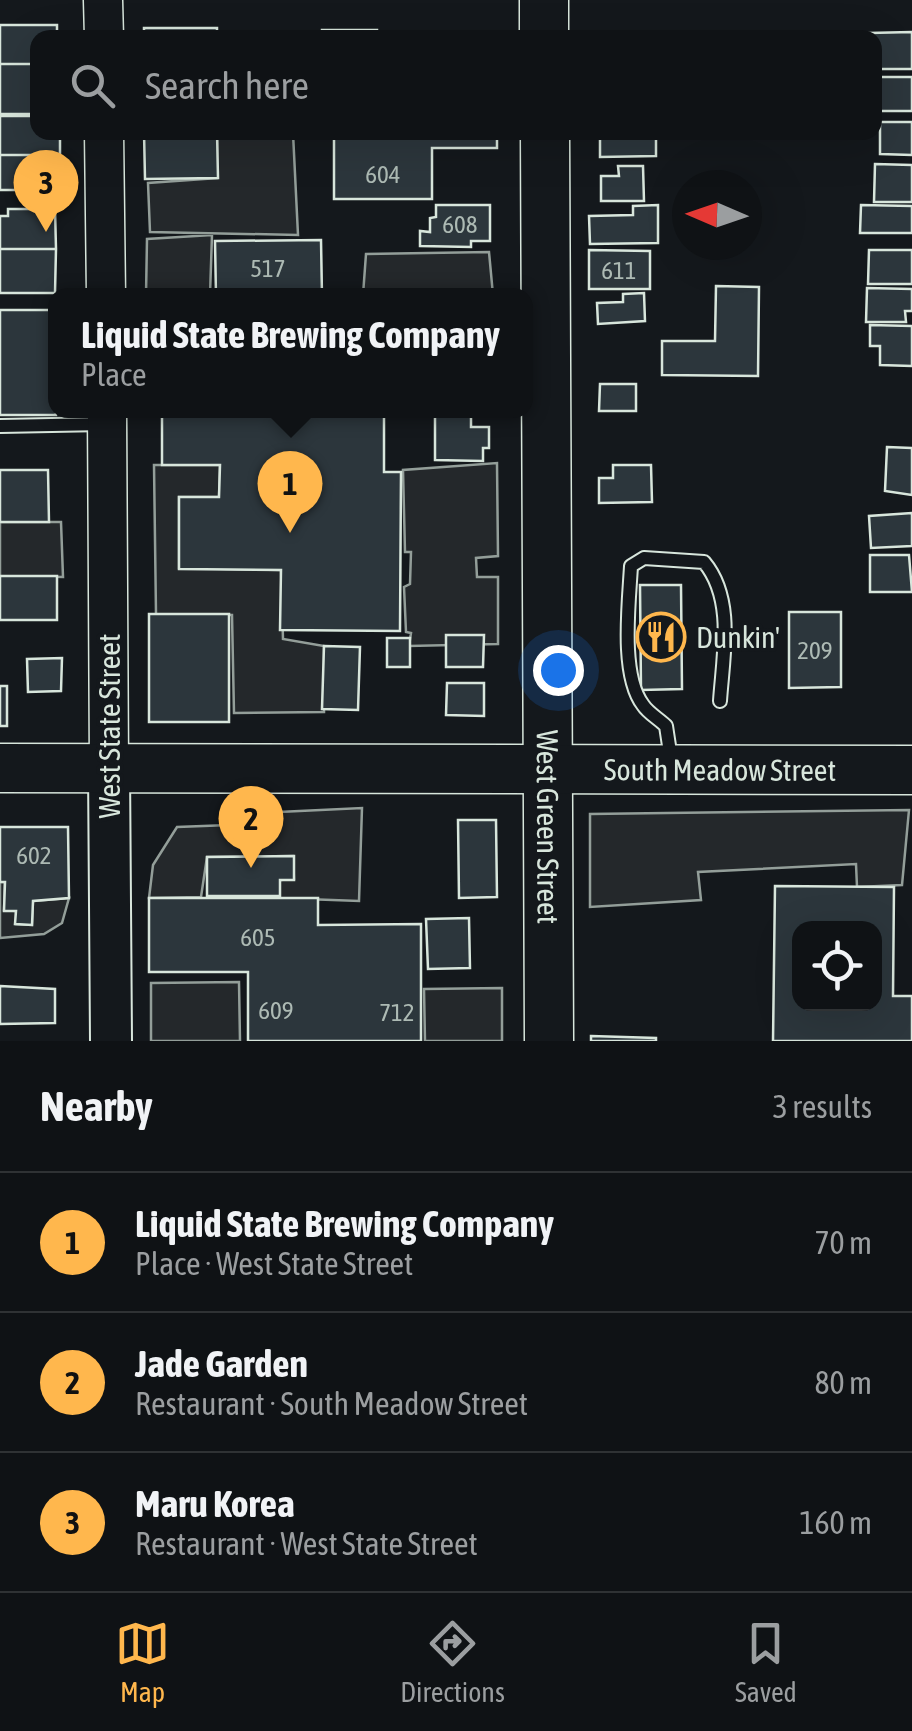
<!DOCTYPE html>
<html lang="en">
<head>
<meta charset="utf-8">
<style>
  body { margin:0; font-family:"Asap Condensed",sans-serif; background:#1d2022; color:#f1f3f6 }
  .controls { position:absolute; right:30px; bottom:30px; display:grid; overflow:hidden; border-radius:20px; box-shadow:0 10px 40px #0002 }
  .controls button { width:90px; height:90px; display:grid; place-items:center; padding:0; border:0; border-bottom:2px solid #2f3234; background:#0f1215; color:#f1f3f6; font:50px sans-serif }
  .compass { position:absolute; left:672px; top:170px; width:90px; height:90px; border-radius:50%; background:#0f1215; box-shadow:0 10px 40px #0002; rotate:272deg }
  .you { position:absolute; left:558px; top:670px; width:35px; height:35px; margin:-25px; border:8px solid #fff; border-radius:50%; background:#1a73e8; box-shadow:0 0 0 15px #1a73e833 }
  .badge { display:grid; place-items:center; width:65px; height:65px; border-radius:50%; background:#ffb74d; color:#111; font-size:32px; font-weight:700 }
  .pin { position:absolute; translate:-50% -82px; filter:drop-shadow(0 2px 5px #0008) }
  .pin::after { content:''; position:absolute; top:52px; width:35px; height:30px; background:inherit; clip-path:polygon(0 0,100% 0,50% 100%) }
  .popup { position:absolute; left:48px; top:288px; width:485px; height:130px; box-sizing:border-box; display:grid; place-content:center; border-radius:20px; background:#0f1215; filter:drop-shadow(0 2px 8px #0005); font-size:32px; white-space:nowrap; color:#9b9ea0 }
  .popup b { font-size:38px; color:#f1f3f6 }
  .popup::after { content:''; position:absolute; left:50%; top:100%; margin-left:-20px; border:20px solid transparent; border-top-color:#0f1215 }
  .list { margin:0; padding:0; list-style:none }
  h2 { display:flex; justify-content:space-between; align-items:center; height:130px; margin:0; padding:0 40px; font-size:42px }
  h2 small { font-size:32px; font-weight:400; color:#9b9ea0 }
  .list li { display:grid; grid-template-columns:65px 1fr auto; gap:30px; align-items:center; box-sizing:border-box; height:140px; padding:0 40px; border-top:2px solid #2f3234 }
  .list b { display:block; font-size:38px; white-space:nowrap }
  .list p { margin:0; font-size:32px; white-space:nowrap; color:#9b9ea0 }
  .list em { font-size:32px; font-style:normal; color:#9b9ea0 }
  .icon { flex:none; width:55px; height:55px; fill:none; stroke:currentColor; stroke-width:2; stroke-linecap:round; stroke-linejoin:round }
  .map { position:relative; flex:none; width:912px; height:1041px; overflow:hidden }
  .search { position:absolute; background:#0f1215; box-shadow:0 10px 40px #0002; left:30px; right:30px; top:30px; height:110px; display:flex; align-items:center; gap:25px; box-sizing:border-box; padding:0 35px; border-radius:20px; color:#9b9ea0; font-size:38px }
  .sheet { height:550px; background:#0f1215 }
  nav { display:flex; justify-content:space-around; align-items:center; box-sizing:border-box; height:140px; border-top:2px solid #2f3234; background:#0f1215; font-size:28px; color:#9b9ea0 }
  nav a { display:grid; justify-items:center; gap:5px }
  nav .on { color:#ffb74d }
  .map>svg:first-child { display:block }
</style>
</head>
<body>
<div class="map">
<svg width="912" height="1041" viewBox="0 0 912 1041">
  <rect width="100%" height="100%" fill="#14181c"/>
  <path fill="#24282b" stroke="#939e99" stroke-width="2.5" d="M217 133H293L298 235 150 232 148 183 217 178Z
    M212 235 210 295H146L147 239Z
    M489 252 493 295H363L366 254Z
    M497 463 498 556 476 558 477 577H498V644L409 646 411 633 406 632 404 587 410 584 411 552H405L403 470Z
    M154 465H220L219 497H179V568L281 570 283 639 324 646V712L234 713 232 615 156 614Z
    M0 522H61L63 577 0 576Z
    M362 808 359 901 278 898 280 880 294 879 293 856 207 857 201 897 149 898 153 865 177 827 256 824 258 813Z
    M909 810 902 885 857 887 856 864 698 872 701 900 590 907V814Z
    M0 882H5L4 910 16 911V924L32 925 33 901 69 898 62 923 44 934 0 938Z
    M239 982 240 1041H151V983Z
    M502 988V1041H425L424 989Z"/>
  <path fill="#2c363c" stroke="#d8e6dc" stroke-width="2.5" fill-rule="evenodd" d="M0 25H57V38H38V64H0Z
    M144 28H217V38H144Z
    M322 30H377V38H322Z
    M912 32V69H874V38H869V33Z
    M0 64H38V114H0Z
    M874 77H912V111H874Z
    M0 116H38V132H60V155H0Z
    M880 122H912V155L880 154Z
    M144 132H217L218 178 145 179Z
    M334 132H497V148H432V199H334Z
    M600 132H656V156L600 157Z
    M0 155H60V190H0Z
    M875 164 912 165V202H874Z
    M618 166H643L644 201H601V176H619Z
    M436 205H490V241H471V247L420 246V231L430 232V218L436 217Z
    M658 205V243L590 244 589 216 633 215V206Z
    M861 205 912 206V233H860Z
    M8 209H55L56 249H0V216H8Z
    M321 240 322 296H216L215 241Z
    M0 249H56L55 293H0Z
    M589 250 650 251V289H589Z
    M869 250H912V284H868Z
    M716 286 759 287 758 376 662 375V341H715Z
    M867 288 912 289V311H905L906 322H866Z
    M644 293 645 321 598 324 597 303 623 302V294Z
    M0 310H55L56 415H0Z
    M870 325 912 326V366L880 365V346H870Z
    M600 384H636V411H599Z
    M435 410 471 414V427H489V448H483V461L435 460Z
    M162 413 384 414V472H401L400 631 280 630 281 570 179 569V497H219L220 465H162Z
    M887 447 912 448V495L885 491Z
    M613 465H651L652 502 599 503V478H613Z
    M0 470H48L49 522H0Z
    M912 513V546L871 548 869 516Z
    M870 555H909L912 592H870Z
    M0 576H57V620H0Z
    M640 585H681L682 689 641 690Z
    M789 612H841V687L789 688Z
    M149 614H229V722H149Z
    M446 635H484L483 667H446Z
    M387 638H410V667H387Z
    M324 646 360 647 358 710 322 709Z
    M62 658 61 691 28 692 27 659Z
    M447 683H484V716L446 715Z
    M0 686H7V726H0Z
    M458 820H496L497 897 459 898Z
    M0 827H68L69 898 33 901 32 925 15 924 16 911H4L5 882H0Z
    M294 856V880H280V896H207V857Z
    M775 886 894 887 893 996H912V1041H773ZM800 928H874V1004H800Z
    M149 898H318V925L421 924V1041H248V972H149Z
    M469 918 470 968 428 969 426 919Z
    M0 986 55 989V1023L0 1024Z
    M591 1036 656 1038V1041H591Z"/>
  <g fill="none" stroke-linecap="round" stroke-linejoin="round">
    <g stroke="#d8e6dc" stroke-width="16">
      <path id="lane" d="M0 426 104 424
        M671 759 666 726C659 719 648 713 643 705 620 675 629 603 631 566L644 558 704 562C735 599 723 656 720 701"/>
    </g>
    <g stroke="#d8e6dc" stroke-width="41">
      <path id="secondary" d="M103 0 104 38
        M104 132 106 296
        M107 410 109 768"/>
    </g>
    <g stroke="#d8e6dc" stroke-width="44">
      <path id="primary" d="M109 768 111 1041"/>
    </g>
    <g stroke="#d8e6dc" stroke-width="51">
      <g id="highway">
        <path d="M544 0V38"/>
        <path id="s1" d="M545 132 549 1041"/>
        <path id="s2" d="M0 768 912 770"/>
      </g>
    </g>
    <use href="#lane" stroke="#14181c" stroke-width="12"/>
    <use href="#secondary" stroke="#14181c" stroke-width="38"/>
    <use href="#primary" stroke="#14181c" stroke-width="40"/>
    <use href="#highway" stroke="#14181c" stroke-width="48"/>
  </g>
  <defs>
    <g id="restaurant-ring" transform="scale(2.5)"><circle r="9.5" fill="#14181c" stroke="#ffb74d" stroke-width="1.5"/><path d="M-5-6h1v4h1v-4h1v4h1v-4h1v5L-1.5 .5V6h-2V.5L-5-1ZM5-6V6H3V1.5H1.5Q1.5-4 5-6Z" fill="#ffb74d"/></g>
  </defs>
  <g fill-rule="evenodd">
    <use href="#restaurant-ring" x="661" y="637"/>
  </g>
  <g text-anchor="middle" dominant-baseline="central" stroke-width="8" stroke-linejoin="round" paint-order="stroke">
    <g font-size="25" fill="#adbab4">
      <text x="383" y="174">604</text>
      <text x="460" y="224">608</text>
      <text x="268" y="268">517</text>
      <text x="619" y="270">611</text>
      <text x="815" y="650">209</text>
      <text x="34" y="855">602</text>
      <text x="258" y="937">605</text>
      <text x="276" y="1010">609</text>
      <text x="397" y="1012">712</text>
    </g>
    <g font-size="30" fill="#d8e6dc" stroke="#14181c" text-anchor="start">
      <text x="696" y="637">Dunkin'</text>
    </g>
    <g font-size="30" fill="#d8e6dc" stroke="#14181c">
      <text transform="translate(109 726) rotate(-90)">West State Street</text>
      <text stroke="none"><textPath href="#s2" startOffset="720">South Meadow Street</textPath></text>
      <text stroke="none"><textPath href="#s1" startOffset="695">West Green Street</textPath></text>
    </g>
  </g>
</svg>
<div class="controls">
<button><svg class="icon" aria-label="locate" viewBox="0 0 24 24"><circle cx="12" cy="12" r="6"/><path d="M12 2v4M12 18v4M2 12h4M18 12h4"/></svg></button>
</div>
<svg class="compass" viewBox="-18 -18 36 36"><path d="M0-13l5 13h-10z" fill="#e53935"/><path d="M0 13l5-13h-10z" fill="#9b9ea0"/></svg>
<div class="you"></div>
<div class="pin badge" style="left:290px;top:533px">1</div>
<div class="popup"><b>Liquid State Brewing Company</b>Place</div>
<div class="pin badge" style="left:251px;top:868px">2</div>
<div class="pin badge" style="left:46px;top:232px">3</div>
<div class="search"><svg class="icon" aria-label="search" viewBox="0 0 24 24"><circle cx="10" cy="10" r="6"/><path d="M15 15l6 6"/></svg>Search here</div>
</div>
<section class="sheet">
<h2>Nearby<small>3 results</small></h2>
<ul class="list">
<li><span class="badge">1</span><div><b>Liquid State Brewing Company</b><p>Place · West State Street</p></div><em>70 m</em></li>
<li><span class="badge">2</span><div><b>Jade Garden</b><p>Restaurant · South Meadow Street</p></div><em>80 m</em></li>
<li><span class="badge">3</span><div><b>Maru Korea</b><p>Restaurant · West State Street</p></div><em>160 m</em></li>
</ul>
</section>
<nav>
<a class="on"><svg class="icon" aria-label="map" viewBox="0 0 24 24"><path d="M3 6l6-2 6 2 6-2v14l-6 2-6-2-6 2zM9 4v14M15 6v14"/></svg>Map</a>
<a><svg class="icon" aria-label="directions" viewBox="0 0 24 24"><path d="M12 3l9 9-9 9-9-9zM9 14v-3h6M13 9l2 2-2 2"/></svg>Directions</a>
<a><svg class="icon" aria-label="saved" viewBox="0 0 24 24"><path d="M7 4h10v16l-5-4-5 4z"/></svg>Saved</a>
</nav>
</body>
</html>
